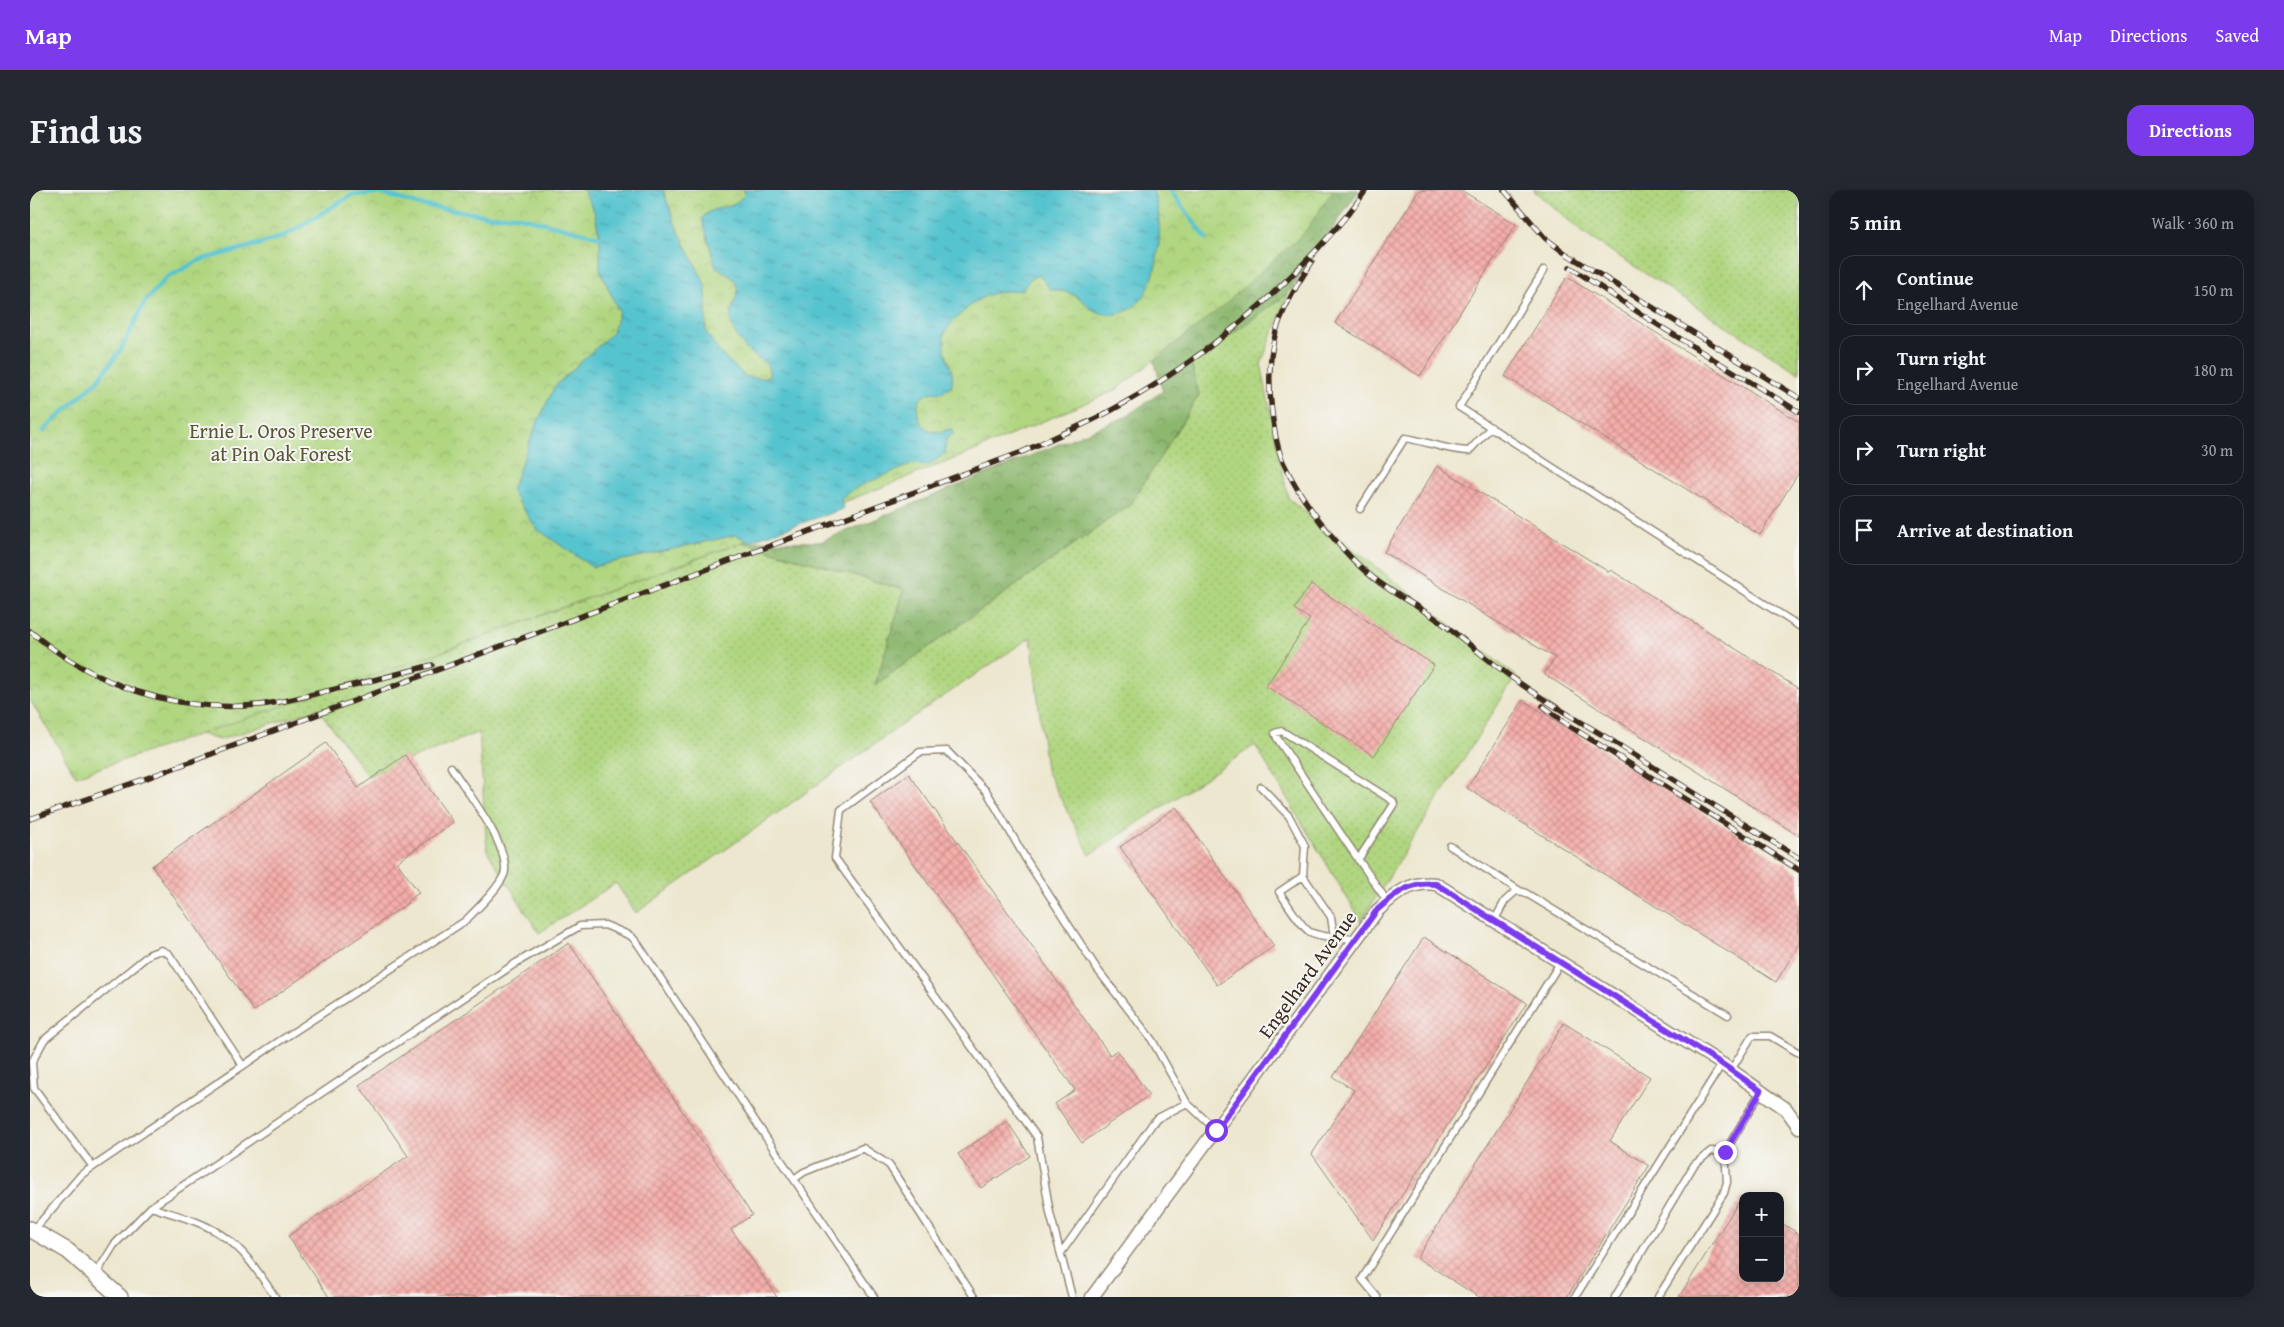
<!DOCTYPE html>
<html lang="en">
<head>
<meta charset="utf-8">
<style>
  body { margin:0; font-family:"Gentium Book Plus",serif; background:#242831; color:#f1f3f6 }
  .controls { position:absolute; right:15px; bottom:15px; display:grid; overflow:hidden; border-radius:10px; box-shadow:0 2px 12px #0003 }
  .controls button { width:45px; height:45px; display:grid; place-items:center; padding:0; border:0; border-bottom:1px solid #363941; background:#171b24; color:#f1f3f6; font:25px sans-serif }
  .stop { position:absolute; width:15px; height:15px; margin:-11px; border:4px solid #7c3aed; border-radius:50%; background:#fff }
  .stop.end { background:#7c3aed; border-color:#fff; box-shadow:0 1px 5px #0008 }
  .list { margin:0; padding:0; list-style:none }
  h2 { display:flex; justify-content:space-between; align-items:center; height:65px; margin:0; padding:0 20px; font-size:21px }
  h2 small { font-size:16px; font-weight:400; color:#9ea1a6 }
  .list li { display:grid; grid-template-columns:32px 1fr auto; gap:15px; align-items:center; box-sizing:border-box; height:70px; margin:0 10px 10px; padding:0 10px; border:1px solid #363941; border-radius:15px }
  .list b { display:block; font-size:19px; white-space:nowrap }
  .list p { margin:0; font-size:16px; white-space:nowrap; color:#9ea1a6 }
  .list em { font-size:16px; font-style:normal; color:#9ea1a6 }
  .icon { flex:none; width:28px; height:28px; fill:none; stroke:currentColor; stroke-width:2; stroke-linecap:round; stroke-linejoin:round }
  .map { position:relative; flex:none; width:1769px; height:1107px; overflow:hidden; border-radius:15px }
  header { display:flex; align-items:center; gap:30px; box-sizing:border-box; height:70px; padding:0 25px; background:#7c3aed; color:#fff }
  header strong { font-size:24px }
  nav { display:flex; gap:28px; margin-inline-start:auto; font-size:18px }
  .intro { display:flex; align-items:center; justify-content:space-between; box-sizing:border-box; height:120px; padding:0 30px }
  h1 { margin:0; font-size:35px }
  .button { padding:12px 22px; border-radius:15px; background:#7c3aed; color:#fff; font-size:18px; font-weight:700 }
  main { display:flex; gap:30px; padding:0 30px }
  aside { flex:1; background:#171b24; border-radius:15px; box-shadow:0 2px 12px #0003 }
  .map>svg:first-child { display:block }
</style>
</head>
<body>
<header>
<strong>Map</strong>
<nav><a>Map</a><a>Directions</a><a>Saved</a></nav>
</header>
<div class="intro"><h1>Find us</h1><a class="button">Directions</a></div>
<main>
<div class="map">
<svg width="1769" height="1107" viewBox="0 0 1769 1107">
  <defs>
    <pattern id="grass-dots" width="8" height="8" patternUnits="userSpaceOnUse" patternTransform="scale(1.25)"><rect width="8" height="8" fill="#b0d680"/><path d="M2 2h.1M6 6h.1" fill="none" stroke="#98b86e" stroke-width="1.8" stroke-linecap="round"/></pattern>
    <pattern id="forest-crowns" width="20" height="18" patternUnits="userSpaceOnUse" patternTransform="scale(1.25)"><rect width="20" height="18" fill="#8cb76e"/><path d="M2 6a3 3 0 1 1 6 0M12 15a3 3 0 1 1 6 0" fill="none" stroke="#74955a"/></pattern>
    <pattern id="park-crowns" width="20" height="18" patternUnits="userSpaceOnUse" patternTransform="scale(1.25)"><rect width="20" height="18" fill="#b0d680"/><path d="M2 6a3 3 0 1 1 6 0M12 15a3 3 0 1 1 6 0" fill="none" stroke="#98b86e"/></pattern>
    <pattern id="water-ripples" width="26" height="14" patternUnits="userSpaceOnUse" patternTransform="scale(1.25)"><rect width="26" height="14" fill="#57c4cf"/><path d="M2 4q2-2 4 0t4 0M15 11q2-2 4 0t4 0" fill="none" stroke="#499fa7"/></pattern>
    <pattern id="building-cross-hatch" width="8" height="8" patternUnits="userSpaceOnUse" patternTransform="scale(1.25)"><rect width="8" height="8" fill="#f6afab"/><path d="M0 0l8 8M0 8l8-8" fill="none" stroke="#c88f8b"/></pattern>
  </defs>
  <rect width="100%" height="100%" fill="#f6f6f2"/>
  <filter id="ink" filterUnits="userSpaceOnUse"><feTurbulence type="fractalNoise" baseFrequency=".02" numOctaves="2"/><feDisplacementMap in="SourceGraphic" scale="10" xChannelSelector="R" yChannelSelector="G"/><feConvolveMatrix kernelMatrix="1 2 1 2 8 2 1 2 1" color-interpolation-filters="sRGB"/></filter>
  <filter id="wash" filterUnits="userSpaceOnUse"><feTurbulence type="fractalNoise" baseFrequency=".0096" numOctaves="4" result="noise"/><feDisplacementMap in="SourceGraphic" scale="20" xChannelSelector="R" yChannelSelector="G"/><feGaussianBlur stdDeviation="1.12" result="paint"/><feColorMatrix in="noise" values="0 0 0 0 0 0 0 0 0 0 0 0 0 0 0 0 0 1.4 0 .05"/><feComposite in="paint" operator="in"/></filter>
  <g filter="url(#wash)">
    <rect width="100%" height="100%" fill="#ede7cf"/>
    <path fill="url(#grass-dots)" stroke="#76804f" d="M1503 0H1769V183L1556 45Z
      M1258 104 1231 174 1258 308 1486 486 1331 731 1225 555 1060 665 1016 580 1001 447 880 529 606 723 586 693 509 743 457 661 449 542 338 586 288 519 189 550 40 503 0 413 220 506 397 467 712 352 874 400 846 494 1101 314 1161 172Z"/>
    <path fill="url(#forest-crowns)" stroke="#647046" d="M0 0 718 351 790 352 1095 227 1133 201 1121 160 1123 0H1329L1258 104 1161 172 1169 205 1101 314 845 495 874 400 712 352 397 467 220 506Z"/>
    <path fill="url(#park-crowns)" stroke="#76804f" d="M0 0H1303L1274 43 1187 121 1086 200 937 264 712 352 397 467 46 586 0 510Z"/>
    <path fill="url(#water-ripples)" stroke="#497776" d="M553 0H633L646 36 676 96V142L690 163 716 187 733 188 739 186C741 171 726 169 718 161 713 156 706 145 703 139 691 112 730 99 686 77L672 29C679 18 690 19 701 15 706 13 710 9 715 5L714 0H1123C1124 7 1128 15 1128 22 1133 57 1125 128 1078 124 1056 122 1058 110 1042 104 1036 101 1027 101 1020 99L1009 85 1001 88 992 100C980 101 970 101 958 105 946 109 916 134 914 147 914 151 915 156 915 159 917 173 926 182 921 197L912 203C878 196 881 244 911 242 914 241 918 239 922 239L923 244 916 249 915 263 898 276 884 274 875 277 827 297 811 308 813 319 718 351 706 345 562 377 507 339 481 301 506 235 525 196 582 143 589 122 570 80V47L564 21Z"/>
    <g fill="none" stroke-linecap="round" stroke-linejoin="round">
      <path stroke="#57c4cf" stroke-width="4.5" d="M1140 0 1176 48
        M13 241 68 190 90 161 115 112 136 88 170 70 233 53 254 46 322 5 351 3 390 15 461 26H487L570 47"/>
    </g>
    <g id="blocks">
      <path fill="url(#building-cross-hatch)" d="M1389 0H1431L1486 34 1390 186 1305 133Z
        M1537 87 1769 232V282L1730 345 1475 186Z
        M1407 276 1579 382 1581 380 1769 499V646L1514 484 1525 468 1354 362Z
        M1281 394 1404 475 1344 566 1236 496 1280 429 1264 419Z
        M1493 510 1769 683V755L1746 792 1437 598Z
        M296 553 328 598 375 565 423 632 367 672 389 703 377 711 378 713 224 821 122 676Z
        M879 584 1080 865 1087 860 1119 905 1052 953 1025 914 1045 900 840 612Z
        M1146 617 1244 756 1187 795 1090 657Z
        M1394 747 1497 813 1343 1050 1282 964 1324 900 1303 887Z
        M539 753 722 1025 701 1039 747 1107H299L258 1046 378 966 329 895Z
        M1534 833 1620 887 1580 951 1619 976 1537 1107H1449L1387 1068Z
        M977 931 1000 966 951 998 928 964Z
        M1713 1005V1088H1750V1032L1769 1044V1107H1649Z"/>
    </g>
  </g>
  <g filter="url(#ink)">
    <use href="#blocks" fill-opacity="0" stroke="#948876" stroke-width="1"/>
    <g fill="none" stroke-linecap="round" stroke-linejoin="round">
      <g stroke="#948876" stroke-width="9">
        <path id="service" d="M1514 80 1429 217 1769 436
          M1330 319 1375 248C1397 251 1417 261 1439 261L1461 237
          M1231 597 1259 626 1275 656 1273 686
          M1420 656 1490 701
          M1328 670 1364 614 1363 611 1252 541 1245 543 1247 548 1317 653 1357 711
          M1464 731 1475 711 1486 701 1494 702 1698 825
          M1304 747 1301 727 1273 686 1249 702C1256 711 1271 737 1280 742 1293 748 1312 748 1326 749
          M1701 880 1722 846H1740L1769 863
          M63 977 4 898 2 872 14 850 120 764 131 760 139 764 213 876
          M764 989 774 982 833 958 859 975 944 1107
          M121 1017 486 773 550 736 575 735 601 746 608 754 755 976 844 1107
          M3 1041 51 985 245 854 435 731C445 721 473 695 475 681 477 652 437 602 421 577
          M1031 1063 1123 933 1128 928 1157 913
          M66 1084 84 1055 121 1017C145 1025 172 1031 193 1046 216 1061 230 1085 245 1107
          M1042 1107 1020 1023 1007 947 805 668 811 620 890 562 917 561 957 602 997 671 1067 779 1122 850 1157 913 1186 940
          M1347 1107 1332 1089 1530 773
          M1545 1107 1692 874
          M1585 1107 1664 975 1681 961 1695 962
          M1628 1107 1694 1003 1697 992 1695 962 1731 901"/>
      </g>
      <g stroke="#948876" stroke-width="15">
        <path id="minor" d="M1062 1107 1347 721C1365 704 1380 691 1406 694L1692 874 1756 919 1769 937"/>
      </g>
      <g stroke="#948876" stroke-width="18">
        <path id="tertiary" d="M0 1039 38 1061 90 1107"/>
      </g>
      <use href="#service" stroke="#fff" stroke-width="6"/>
      <use href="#minor" stroke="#fff" stroke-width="12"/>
      <use href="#tertiary" stroke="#fff" stroke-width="15"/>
      <g stroke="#3b2a1e" stroke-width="5.5">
        <path id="rail" d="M1474 0 1515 48 1535 63 1769 208
          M1282 72C1246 125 1234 159 1242 223 1244 239 1247 259 1254 274 1271 311 1313 365 1346 390 1365 405 1388 416 1408 430 1436 451 1462 474 1491 494 1521 515 1553 533 1584 552 1645 591 1707 630 1769 668
          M1540 77 1620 130 1769 222
          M0 441C63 495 145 523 228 515 248 513 269 508 288 503 326 495 364 485 402 475
          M1513 516 1538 535 1769 680
          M0 629 117 588 992 262C1024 247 1058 234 1089 216 1159 177 1221 128 1277 70 1298 48 1319 25 1336 0"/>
      </g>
      <use href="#rail" stroke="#f6f6f2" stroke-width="4" stroke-dasharray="11" stroke-linecap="butt"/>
    </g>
  </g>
  <g fill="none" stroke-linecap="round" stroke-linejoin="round" filter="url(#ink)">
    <path stroke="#7c3aed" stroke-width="6" d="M1186 940 1347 720C1365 704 1380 691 1406 694L1692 874 1731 901 1695 962"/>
  </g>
  <g text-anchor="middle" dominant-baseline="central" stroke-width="4" stroke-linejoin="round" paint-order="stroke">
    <g font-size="20" fill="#585536" stroke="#f6f6f2">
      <text x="251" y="240">Ernie L. Oros Preserve<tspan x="251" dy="23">at Pin Oak Forest</tspan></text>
    </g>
    <g font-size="20" fill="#3b2a1e" stroke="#f6f6f2">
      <text transform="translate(1277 784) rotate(-54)">Engelhard Avenue</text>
    </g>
  </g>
</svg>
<div class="controls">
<button>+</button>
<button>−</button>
</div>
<div class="stop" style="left:1186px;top:940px"></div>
<div class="stop end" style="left:1695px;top:962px"></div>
</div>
<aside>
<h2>5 min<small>Walk · 360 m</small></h2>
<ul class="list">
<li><svg class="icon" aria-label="ahead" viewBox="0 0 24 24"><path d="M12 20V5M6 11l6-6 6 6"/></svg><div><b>Continue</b><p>Engelhard Avenue</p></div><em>150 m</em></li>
<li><svg class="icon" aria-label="right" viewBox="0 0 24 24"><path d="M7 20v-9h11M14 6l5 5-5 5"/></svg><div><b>Turn right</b><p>Engelhard Avenue</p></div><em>180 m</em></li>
<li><svg class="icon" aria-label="right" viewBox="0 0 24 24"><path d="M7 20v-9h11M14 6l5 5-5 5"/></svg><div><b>Turn right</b></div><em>30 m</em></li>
<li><svg class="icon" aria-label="arrive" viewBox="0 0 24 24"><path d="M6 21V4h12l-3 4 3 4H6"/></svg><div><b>Arrive at destination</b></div></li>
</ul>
</aside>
</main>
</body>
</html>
